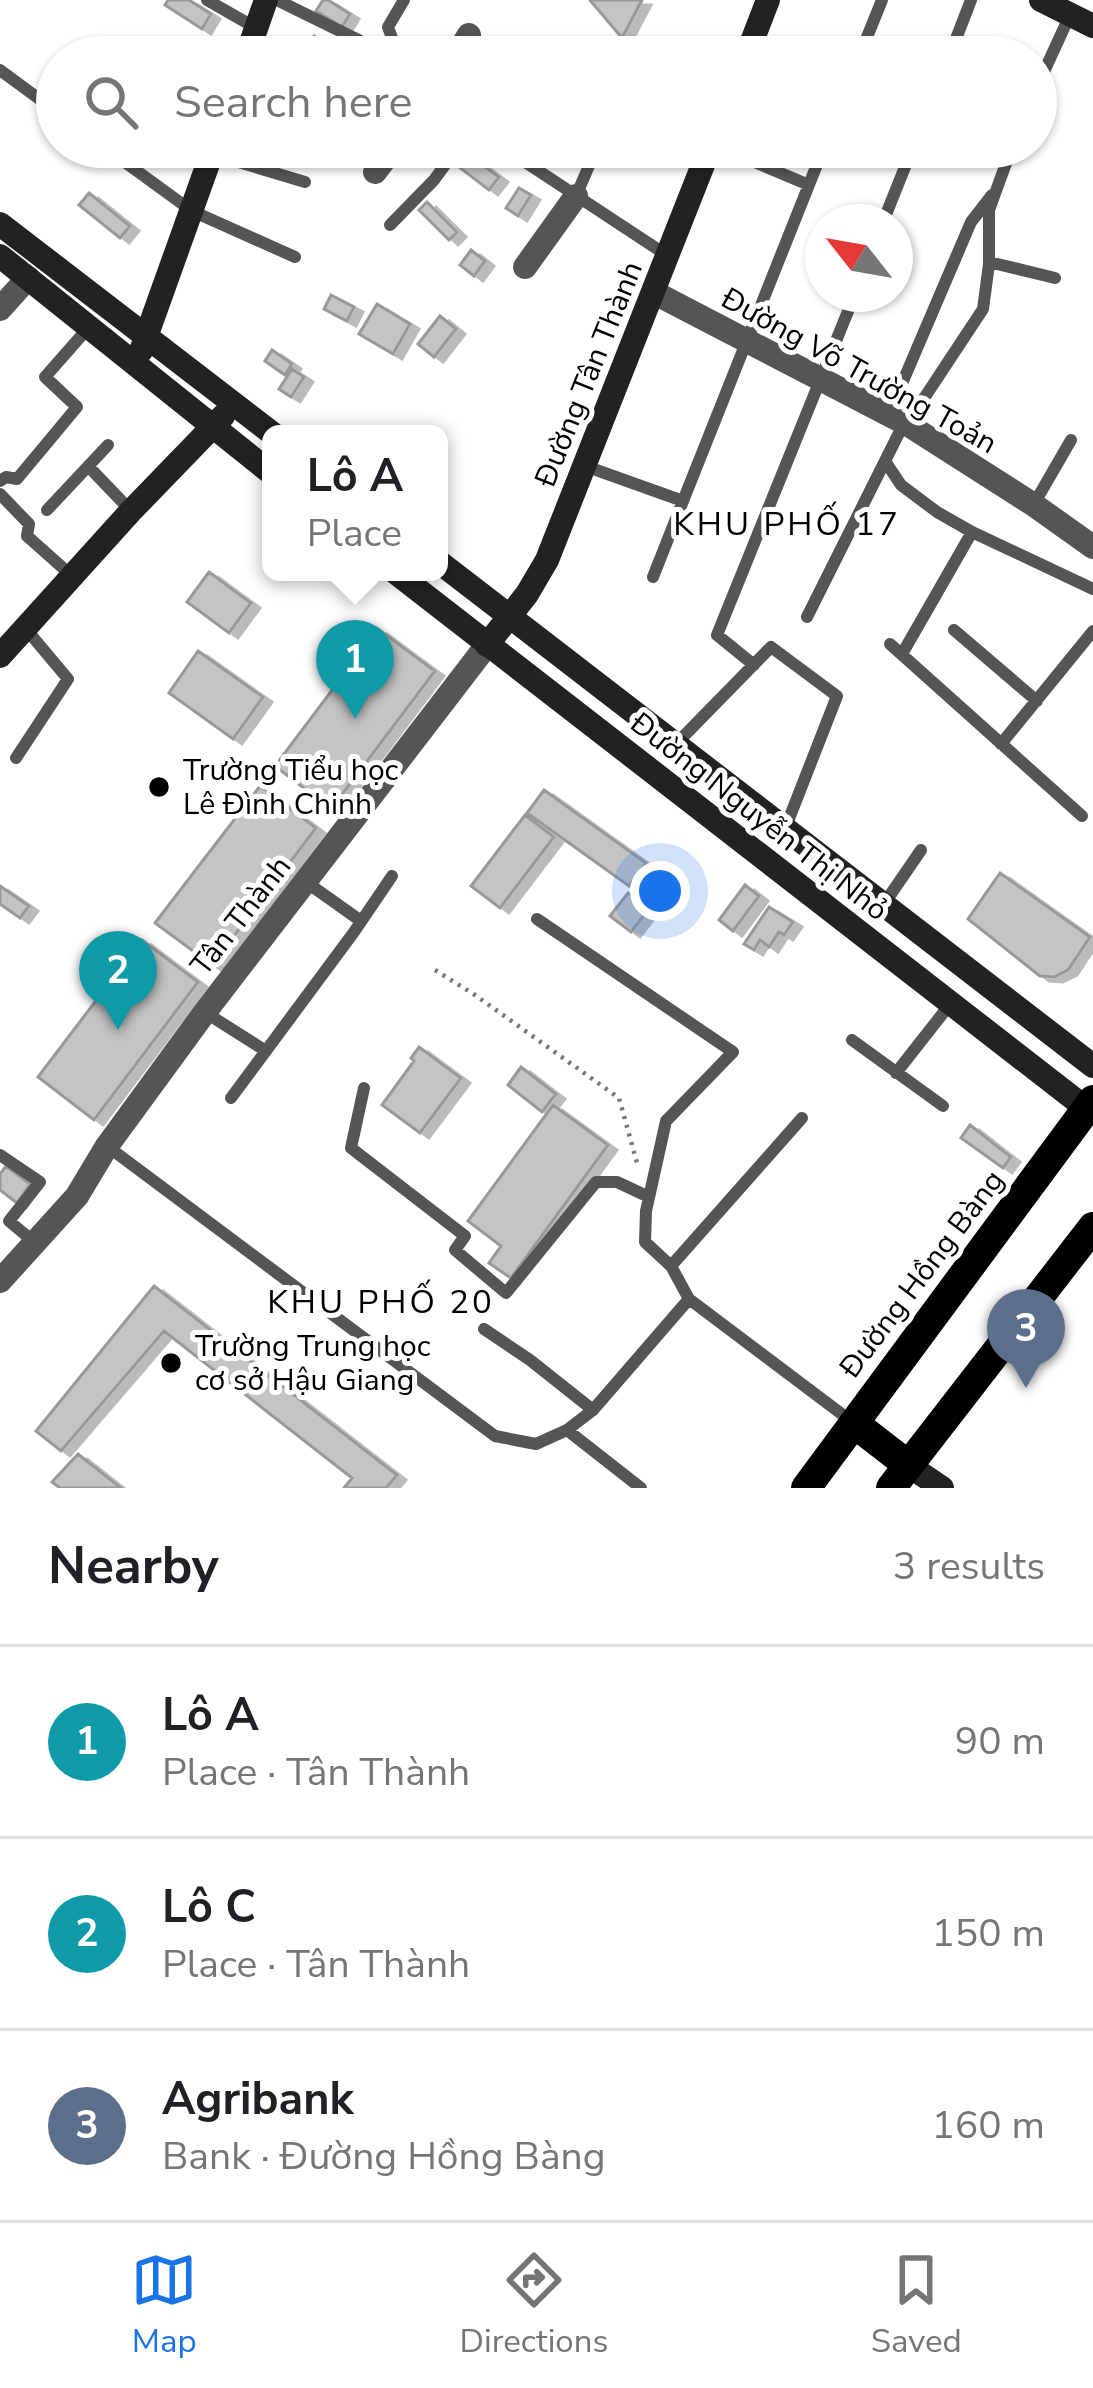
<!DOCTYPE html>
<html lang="en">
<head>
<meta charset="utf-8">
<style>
  body { margin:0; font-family:"Nunito Sans",sans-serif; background:#f2f2f2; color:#202124 }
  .compass { position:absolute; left:805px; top:204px; width:108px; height:108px; border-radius:50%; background:#fff; box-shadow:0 3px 9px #0004; rotate:301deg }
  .you { position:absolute; left:660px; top:891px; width:42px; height:42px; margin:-30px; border:9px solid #fff; border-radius:50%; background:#1a73e8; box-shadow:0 0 0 18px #1a73e833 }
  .badge { display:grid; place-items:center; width:78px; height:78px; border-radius:50%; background:#1a73e8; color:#fff; font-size:39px; font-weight:700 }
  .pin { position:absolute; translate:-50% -99px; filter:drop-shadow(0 3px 6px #0008) }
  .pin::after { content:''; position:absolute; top:63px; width:42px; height:36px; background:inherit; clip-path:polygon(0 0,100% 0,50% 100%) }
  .popup { position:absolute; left:262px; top:425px; width:186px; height:156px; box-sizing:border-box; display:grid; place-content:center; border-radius:18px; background:#fff; filter:drop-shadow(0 3px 9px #0005); font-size:39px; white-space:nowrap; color:#757577 }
  .popup b { font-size:45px; color:#202124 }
  .popup::after { content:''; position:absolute; left:50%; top:100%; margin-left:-24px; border:24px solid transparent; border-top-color:#fff }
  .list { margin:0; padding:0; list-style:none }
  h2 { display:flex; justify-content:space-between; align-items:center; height:156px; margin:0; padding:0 48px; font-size:51px }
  h2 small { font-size:39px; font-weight:400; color:#757577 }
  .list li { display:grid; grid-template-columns:78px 1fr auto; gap:36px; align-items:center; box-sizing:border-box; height:192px; padding:0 48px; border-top:3px solid #e0e0e0 }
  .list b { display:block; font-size:45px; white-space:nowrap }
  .list p { margin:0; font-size:39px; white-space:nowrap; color:#757577 }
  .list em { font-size:39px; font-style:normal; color:#757577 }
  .icon { flex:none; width:66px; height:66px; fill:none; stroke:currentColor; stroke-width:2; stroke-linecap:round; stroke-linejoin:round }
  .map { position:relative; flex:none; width:1093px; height:1488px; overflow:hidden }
  .search { position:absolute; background:#fff; box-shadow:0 3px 9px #0004; left:36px; right:36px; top:36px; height:132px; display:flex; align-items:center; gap:30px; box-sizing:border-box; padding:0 42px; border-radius:66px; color:#757577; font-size:45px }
  .sheet { height:732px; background:#fff }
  nav { display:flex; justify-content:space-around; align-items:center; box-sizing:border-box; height:168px; border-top:3px solid #e0e0e0; background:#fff; font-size:33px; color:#757577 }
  nav a { display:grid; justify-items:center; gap:6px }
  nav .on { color:#1a73e8 }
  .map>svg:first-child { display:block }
</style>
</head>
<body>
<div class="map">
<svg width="1093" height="1488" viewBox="0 0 1093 1488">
  <defs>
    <filter id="shadow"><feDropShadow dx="9" dy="5" stdDeviation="0" flood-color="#0004"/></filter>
  </defs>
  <rect width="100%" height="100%" fill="#fff"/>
  <path fill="#c4c4c4" stroke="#999" stroke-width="3" filter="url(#shadow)" d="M168 0H189L211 14 202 29 165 5Z
    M323 0H328L350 14 342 27 316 11Z
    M590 0H642L622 38Z
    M314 36 351 57H302Z
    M468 154 499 177 489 190 459 167Z
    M519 188 531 195 518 216 506 208Z
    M89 193 130 226 120 238 79 205Z
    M427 202 457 232 449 240 419 210Z
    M471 250 485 261 474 276 460 265Z
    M331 295 354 307 347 321 324 309Z
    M377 304 410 324 393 354 359 334Z
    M440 316 456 329 434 357 418 344Z
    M272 350 292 364 285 375 265 361Z
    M292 369 304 377 291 397 279 389Z
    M209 572 251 603 229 633 187 602Z
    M378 629 435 671 331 809 275 766Z
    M198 651 263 697 233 739 169 693Z
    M260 786 316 828 212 965 155 923Z
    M544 790 646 863 629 886 527 813Z
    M525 815 554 837 500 908 471 886Z
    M1000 873 1090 937 1068 970 1054 977 1040 976 968 919Z
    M745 885 759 896 733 931 719 920Z
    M0 886 29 906 20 918 0 904Z
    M628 893 649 909 631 932 610 916Z
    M769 907 793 922 784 935 779 932 769 947 760 940 754 950 744 944Z
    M142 940 198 982 94 1120 38 1077Z
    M419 1047 461 1078 420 1133 382 1105 414 1061 411 1058Z
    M521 1067 556 1094 542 1112 508 1085Z
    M553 1105 608 1145 511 1278 489 1263 501 1246 468 1221Z
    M970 1125 1011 1157 1003 1168 961 1138Z
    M6 1166 30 1184 17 1203 0 1190V1174Z
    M154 1286 397 1475 386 1488H344L352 1478 164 1331 61 1451 36 1431Z
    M78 1454 121 1488H60L52 1482Z"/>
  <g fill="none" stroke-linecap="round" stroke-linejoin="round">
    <path stroke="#777" stroke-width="4.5" stroke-dasharray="3 6" stroke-linecap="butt" d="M435 970 475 995 619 1098 637 1163"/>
    <path stroke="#555" stroke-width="12" d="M207 0 256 28
      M277 0 393 57
      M399 57 388 27 404 0
      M859 57 882 0
      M949 57 971 0
      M0 70 57 112
      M1036 89 1070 15
      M104 147 192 211 295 257
      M492 147 513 154 668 256
      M719 147 809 185
      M212 154 305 182
      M576 196 597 147
      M883 222 913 147
      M390 225 434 180 458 147
      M989 262 1055 278
      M889 414 971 222 992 195
      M907 424 983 309 989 264V210L1012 147
      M885 461 901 485 937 512 972 532 1093 589
      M88 466 131 511
      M585 466 683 501 653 577
      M0 481 6 477 17 479 77 407 45 377 89 327
      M0 494 29 524 27 536 72 576
      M683 501 824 147
      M1034 504 1071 440
      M47 510 108 445
      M807 617 904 423
      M954 630 1037 701
      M890 644 1082 816
      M902 654 972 532
      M754 665 717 635 855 294
      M676 744 771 647 837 696 785 829
      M1001 744 1093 631
      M16 758 68 679 26 629
      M306 882 361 921
      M884 904 921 850
      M537 919 733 1052 666 1121 646 1211 645 1242 671 1266 689 1299
      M206 1013 266 1051
      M852 1040 943 1106
      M896 1073 951 1003
      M364 1088 351 1148 465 1236 455 1250 506 1293 596 1182H617L649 1197
      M231 1098 354 932 392 876
      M107 1146 495 1436 536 1444 567 1430 641 1488
      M0 1155 40 1182 9 1221 34 1242
      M671 1266 802 1118
      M484 1329 530 1360 593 1410
      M567 1430 593 1410 689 1299 851 1421"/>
    <path stroke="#555" stroke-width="24" d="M455 57 469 35
      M375 172 394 147
      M525 267 576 196
      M653 292 907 424 1034 505 1093 547
      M0 309 28 278
      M0 1281 77 1196 107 1146 205 1012 487 645"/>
    <path stroke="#222" stroke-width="24" d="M1041 0 1093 26
      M246 57 266 0
      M746 57 768 0
      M0 224 273 434
      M0 256 271 473
      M141 351 214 147
      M439 562 1093 1066
      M395 572 1087 1109
      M487 645 527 594 547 560 710 147
      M0 656 131 511 223 416
      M908 1465 942 1488"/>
    <path stroke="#000" stroke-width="30" d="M855 1424 908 1465
      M806 1488 1093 1100
      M891 1488 1093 1227"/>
  </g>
  <g fill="#000" stroke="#fff" stroke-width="4.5">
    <circle cx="159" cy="787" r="12"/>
    <circle cx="171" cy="1363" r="12"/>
  </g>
  <g text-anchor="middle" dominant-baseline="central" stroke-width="10" stroke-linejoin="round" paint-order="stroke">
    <g font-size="30" fill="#000" stroke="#fff">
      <text transform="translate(859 371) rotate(29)">Đường Võ Trường Toản</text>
      <text transform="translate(589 374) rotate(-68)">Đường Tân Thành</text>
      <text transform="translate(759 817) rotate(38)">Đường Nguyễn Thị Nhỏ</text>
      <text transform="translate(241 916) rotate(-52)">Tân Thành</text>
      <text transform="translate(922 1274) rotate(-53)">Đường Hồng Bàng</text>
    </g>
    <g font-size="30" fill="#000" stroke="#fff" text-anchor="start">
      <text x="183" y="770">Trường Tiểu học<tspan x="183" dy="34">Lê Đình Chinh</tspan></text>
      <text x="195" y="1346">Trường Trung học<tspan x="195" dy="34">cơ sở Hậu Giang</tspan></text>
    </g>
    <g font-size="33" letter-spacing="3" fill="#000" stroke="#fff">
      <text x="787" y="524">KHU PHỐ 17</text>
      <text x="381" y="1302">KHU PHỐ 20</text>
    </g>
  </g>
</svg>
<svg class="compass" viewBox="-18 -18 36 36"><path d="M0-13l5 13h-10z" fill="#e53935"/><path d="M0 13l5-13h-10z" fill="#757577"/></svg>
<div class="you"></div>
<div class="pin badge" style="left:355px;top:719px;background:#0f9aa8">1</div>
<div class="popup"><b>Lô A</b>Place</div>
<div class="pin badge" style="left:118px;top:1030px;background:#0f9aa8">2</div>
<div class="pin badge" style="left:1026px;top:1388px;background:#5c6f8a">3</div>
<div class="search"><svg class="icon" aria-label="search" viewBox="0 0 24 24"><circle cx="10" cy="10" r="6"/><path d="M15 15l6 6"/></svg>Search here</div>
</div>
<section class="sheet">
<h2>Nearby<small>3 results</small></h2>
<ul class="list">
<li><span class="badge" style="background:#0f9aa8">1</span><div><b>Lô A</b><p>Place · Tân Thành</p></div><em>90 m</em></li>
<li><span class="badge" style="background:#0f9aa8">2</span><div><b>Lô C</b><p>Place · Tân Thành</p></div><em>150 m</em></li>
<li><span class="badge" style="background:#5c6f8a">3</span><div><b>Agribank</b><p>Bank · Đường Hồng Bàng</p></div><em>160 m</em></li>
</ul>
</section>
<nav>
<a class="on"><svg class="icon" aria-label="map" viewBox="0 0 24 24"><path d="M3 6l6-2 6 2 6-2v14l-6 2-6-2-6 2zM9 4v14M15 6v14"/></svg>Map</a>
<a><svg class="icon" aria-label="directions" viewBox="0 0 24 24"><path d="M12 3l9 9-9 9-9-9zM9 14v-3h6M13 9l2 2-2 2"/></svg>Directions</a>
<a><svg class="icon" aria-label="saved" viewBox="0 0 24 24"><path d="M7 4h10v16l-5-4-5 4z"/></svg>Saved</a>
</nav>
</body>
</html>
